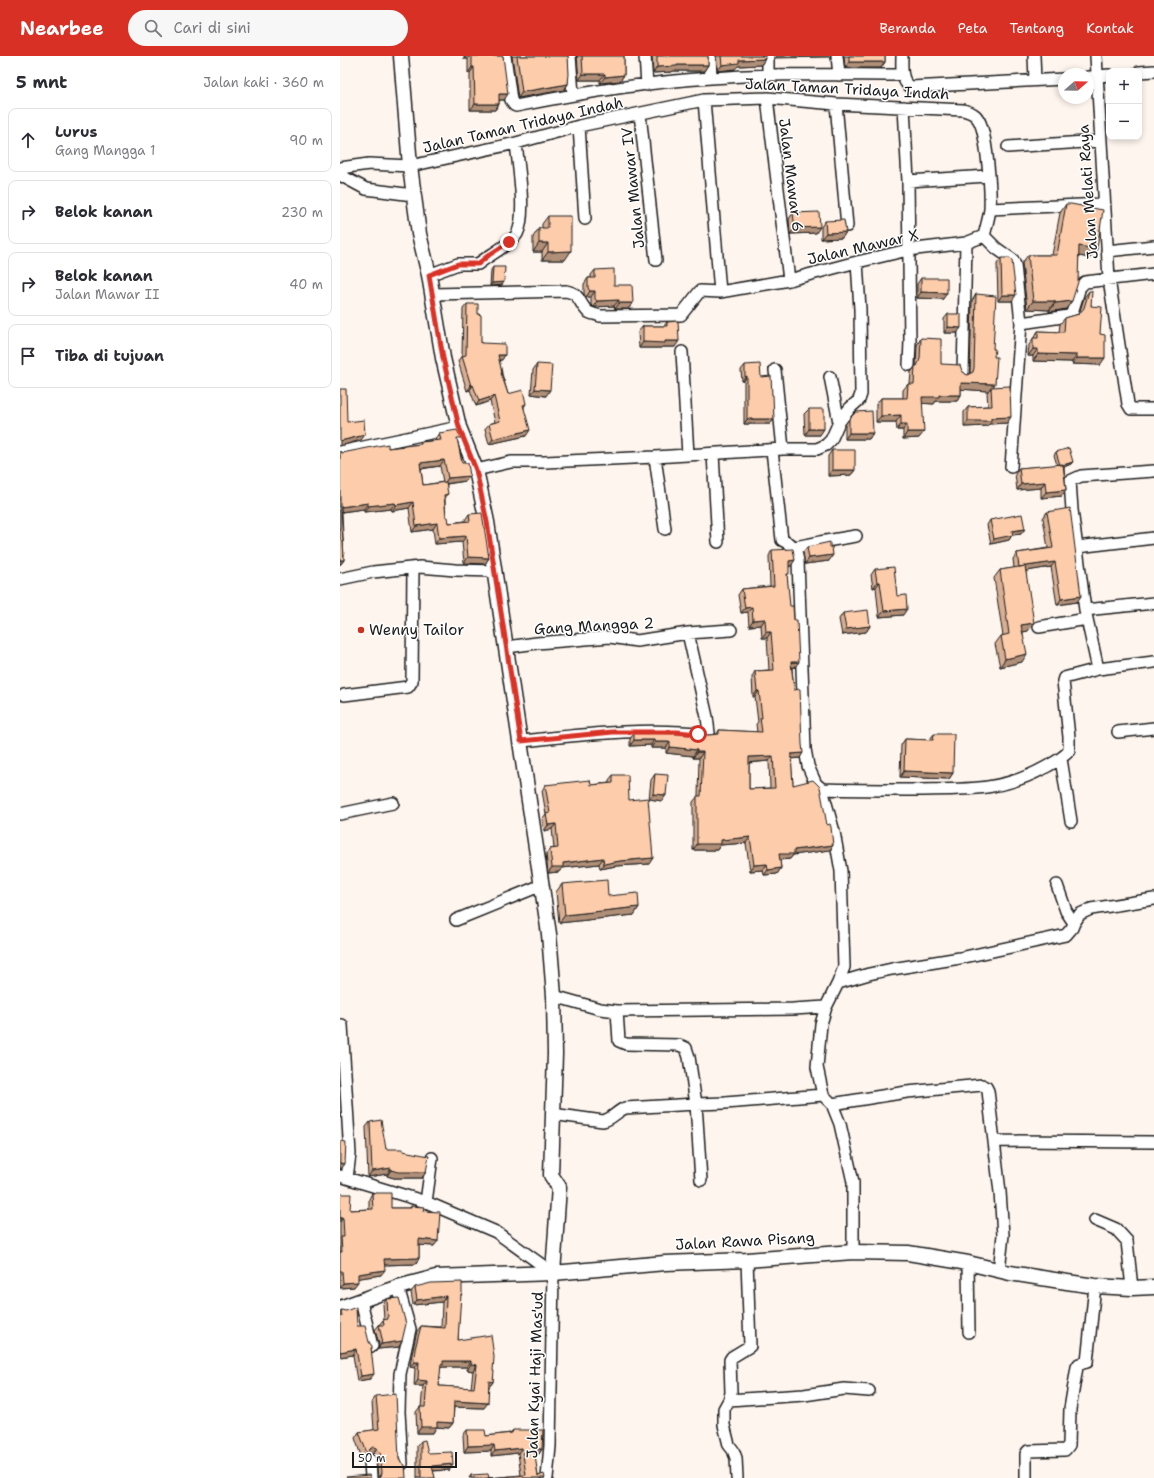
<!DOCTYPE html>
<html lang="id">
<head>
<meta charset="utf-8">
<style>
  body { margin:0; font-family:"Shantell Sans",sans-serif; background:#f7f7f7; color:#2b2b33 }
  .controls { position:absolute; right:12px; top:12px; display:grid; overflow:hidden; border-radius:8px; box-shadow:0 2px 6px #0003 }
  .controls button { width:36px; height:36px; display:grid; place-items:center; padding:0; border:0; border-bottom:1px solid #e1e1e2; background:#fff; color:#2b2b33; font:20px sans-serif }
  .compass { position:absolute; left:718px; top:12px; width:36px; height:36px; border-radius:50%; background:#fff; box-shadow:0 2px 6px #0003; rotate:70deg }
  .scale { position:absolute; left:12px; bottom:10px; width:105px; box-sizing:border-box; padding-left:4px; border:2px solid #1c1c1c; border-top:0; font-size:11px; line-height:14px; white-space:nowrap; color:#1c1c1c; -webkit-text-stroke:3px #fff; paint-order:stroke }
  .stop { position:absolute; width:12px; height:12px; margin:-9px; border:3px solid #d93025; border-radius:50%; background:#fff }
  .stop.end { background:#d93025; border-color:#fff; box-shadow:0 1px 4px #0008 }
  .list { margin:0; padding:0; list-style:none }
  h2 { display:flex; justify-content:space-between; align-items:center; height:52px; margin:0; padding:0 16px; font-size:17px }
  h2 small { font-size:13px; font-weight:400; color:#7c7c81 }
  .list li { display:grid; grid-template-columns:26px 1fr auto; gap:12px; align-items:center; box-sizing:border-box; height:64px; margin:0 8px 8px; padding:0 8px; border:1px solid #e1e1e2; border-radius:8px }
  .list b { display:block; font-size:15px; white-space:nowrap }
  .list p { margin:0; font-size:13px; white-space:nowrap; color:#7c7c81 }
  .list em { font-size:13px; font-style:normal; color:#7c7c81 }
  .icon { flex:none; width:22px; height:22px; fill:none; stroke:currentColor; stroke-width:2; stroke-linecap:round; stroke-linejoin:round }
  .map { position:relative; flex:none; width:814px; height:1422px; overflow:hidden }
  header { display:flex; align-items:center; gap:24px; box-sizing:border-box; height:56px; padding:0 20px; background:#d93025; color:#fff }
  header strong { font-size:19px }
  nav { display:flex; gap:22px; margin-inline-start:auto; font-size:14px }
  .search { width:280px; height:36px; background:#f7f7f7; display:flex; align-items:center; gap:10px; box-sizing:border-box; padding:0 14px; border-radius:22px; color:#7c7c81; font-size:15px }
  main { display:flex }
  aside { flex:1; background:#fff }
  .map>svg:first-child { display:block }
</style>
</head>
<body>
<header>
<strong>Nearbee</strong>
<div class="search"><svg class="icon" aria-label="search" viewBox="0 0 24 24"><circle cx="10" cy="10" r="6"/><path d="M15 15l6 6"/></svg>Cari di sini</div>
<nav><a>Beranda</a><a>Peta</a><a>Tentang</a><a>Kontak</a></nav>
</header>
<main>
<aside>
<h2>5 mnt<small>Jalan kaki · 360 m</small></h2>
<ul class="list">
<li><svg class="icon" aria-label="ahead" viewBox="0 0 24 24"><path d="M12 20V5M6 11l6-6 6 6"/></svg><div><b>Lurus</b><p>Gang Mangga 1</p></div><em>90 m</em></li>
<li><svg class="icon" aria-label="right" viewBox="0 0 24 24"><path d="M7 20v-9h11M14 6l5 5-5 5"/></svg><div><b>Belok kanan</b></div><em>230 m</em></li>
<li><svg class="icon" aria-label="right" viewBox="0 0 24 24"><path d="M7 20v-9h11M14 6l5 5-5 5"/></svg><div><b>Belok kanan</b><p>Jalan Mawar II</p></div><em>40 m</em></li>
<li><svg class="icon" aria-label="arrive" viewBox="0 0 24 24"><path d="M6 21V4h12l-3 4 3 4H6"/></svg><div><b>Tiba di tujuan</b></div></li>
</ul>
</aside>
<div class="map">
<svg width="814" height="1422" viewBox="0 0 814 1422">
  <rect width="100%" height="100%" fill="#fef5ee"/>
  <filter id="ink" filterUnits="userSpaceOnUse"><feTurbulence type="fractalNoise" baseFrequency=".025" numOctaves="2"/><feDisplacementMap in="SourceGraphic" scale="8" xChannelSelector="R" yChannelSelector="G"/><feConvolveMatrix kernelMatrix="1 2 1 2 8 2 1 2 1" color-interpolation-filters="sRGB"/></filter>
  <g filter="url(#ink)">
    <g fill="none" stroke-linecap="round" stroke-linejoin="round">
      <g stroke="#1c1c1c" stroke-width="14">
        <path id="minor" d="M165 0 171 44 174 49 176 50C240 37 306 26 371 22 435 17 499 19 563 19
          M230 0 233 38
          M305 0 307 29
          M370 0 371 22
          M428 0V19
          M497 0 499 19
          M562 0C562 10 560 25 571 31L724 23
          M694 0 695 24
          M756 0 769 223 788 348 791 353H814
          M799 16 814 15
          M748 21 769 19
          M427 42 449 224
          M364 44 380 236
          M496 48 507 170
          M564 51 568 125 570 285 569 309
          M300 58 316 204
          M239 70 245 163
          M668 91 760 85
          M0 112 29 108 70 110 176 87 239 70 364 44 427 42 496 48 623 54C629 56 635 57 638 63 647 75 651 137 650 153 649 162 646 171 644 180L626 187 568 194 509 208 449 224 380 236 360 235 341 259 260 260C256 258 250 258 247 255 238 246 241 238 226 235L92 238
          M0 119 26 133 73 139
          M568 125 648 120
          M650 153 764 148
          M644 180 656 192 673 204 675 209 681 267 729 260 732 257 740 231 745 226 814 218
          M767 195 814 190
          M89 219 118 208H138C148 200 171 188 177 178 187 159 178 109 176 87
          M342 296 348 399
          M435 314 443 393
          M623 318 626 187
          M490 321 499 366
          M432 394 442 484 455 491 458 505 465 693 468 710 471 717 476 728 482 733 494 776 501 815 504 911 498 927 486 951 481 968 477 1011 483 1039 492 1048 500 1068 513 1126V1196
          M0 396 119 371
          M373 398 378 486
          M315 401 325 473
          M671 411 681 267
          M136 414 171 406H205L315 401 443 393H477L486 389 491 384 499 366 510 352 519 344 521 338 520 253 517 206
          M455 491 480 486 516 480
          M737 491 814 482
          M0 523 33 516 80 511 115 514 154 515
          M745 554 814 547
          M699 571 747 563
          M167 591 197 587 270 581 297 585 348 577 391 574
          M758 613 745 554 732 454 730 425 741 420 814 415
          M4 639 68 631 72 625 73 512
          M778 676 814 672
          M181 685C242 679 304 671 366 678L369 677 367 661 348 577
          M721 703 731 765
          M482 733C513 734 545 734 576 734 623 733 661 736 704 712 713 707 722 703 729 695V681L723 625 724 622 758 613 814 606
          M0 758 53 747
          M717 829 726 855 734 867
          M116 864 202 829
          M498 927 529 918 552 913 620 902 726 879 732 872 734 867 740 858 751 853 814 843
          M214 940 260 953 277 955 453 953 486 951
          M277 955 279 985 286 988 339 989 346 992 349 1001 356 1048 361 1124
          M2 969 10 1098 7 1122
          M492 1048 567 1036 642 1029 646 1031 648 1035 660 1136 663 1179 659 1215
          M212 1058 263 1065C272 1063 276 1056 285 1052L356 1048 385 1047 483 1039
          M654 1085 814 1086
          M0 1120 86 1146 156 1176 213 1217 210 1390 207 1422
          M86 1146 92 1102
          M755 1164 776 1173 787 1185 792 1232
          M628 1207 629 1276
          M58 1231 70 1273 60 1318 59 1356 62 1408
          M21 1245 32 1290
          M389 1344 464 1339 504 1333 529 1335
          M30 1404 31 1422
          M397 1422 396 1402 393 1394 389 1389 384 1369V1353L389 1344 391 1337 390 1304 392 1301 410 1290 407 1204
          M686 1422V1398L688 1395 725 1394 729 1389 730 1353 737 1311 739 1308 747 1306 755 1230"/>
      </g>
      <g stroke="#1c1c1c" stroke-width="17">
        <path id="tertiary" d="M61 0 70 110 79 178 89 219 103 302 119 371 136 414 147 466 209 878 214 940 215 998 211 1119 219 1131 213 1217
          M0 1252 58 1231 96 1221 213 1217 325 1207 407 1204 513 1196 568 1197 628 1207 670 1217 727 1226 755 1230 792 1232 814 1231"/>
      </g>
      <use href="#minor" stroke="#fff" stroke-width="11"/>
      <use href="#tertiary" stroke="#fff" stroke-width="14"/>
    </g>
    <path fill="#d9af93" stroke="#1c1c1c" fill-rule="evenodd" d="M124 0H163L164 44H159V48L155 54H130V17H128V3H124Z
      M172 0H228V28L224 34 178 42Z
      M237 0H284V19L280 25 260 27V24H239Z
      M312 0H368V9L364 15H333L332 16 313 17Z
      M376 0H425V3L421 9 398 10 395 13 378 15Z
      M504 0H545V6L541 12H505Z
      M726 148 757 193 750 202 739 200 726 253 709 256V254L687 253 682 207 688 199H712L720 157Z
      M453 157 476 177 450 178 449 163Z
      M208 160 225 204H202V196H193V181L199 172H202V168Z
      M485 165 506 176 502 182 481 183V171Z
      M661 202 672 245H658L657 208Z
      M153 211 162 229 150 230 151 214Z
      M255 214 274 229 293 247 288 253H275L274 250 253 251 251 249V241H246L244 238V228L248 222H251V219Z
      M581 222 603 243 577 242V228Z
      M749 235 751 250 760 278V309L732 308V306L693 305V300H688L689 289 698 275 719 276 720 268 725 262 739 258 744 242Z
      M636 238 653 293V331L667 367 649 368 647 370 624 371V356L628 351 648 350 647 337 648 335 621 333V339L617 345H596L594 348 582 347 579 382 563 383V374H557L556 366H536V348L541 342H563V334L568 328H570L571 316 576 310 577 289 581 282 601 308 622 315 627 319 630 317 632 245Z
      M127 248 138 258 141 287 162 304H159L162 318 168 338 186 348 184 351 186 380 149 388 145 373 149 368 155 366 150 345 136 350 130 334 127 335 118 305 122 299 123 253Z
      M608 258 617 277H604V263Z
      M327 266 335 291H322L321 292H299L298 276 303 270H324Z
      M197 308 206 340 191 338 193 314Z
      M405 309 421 321 434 363 430 368H404V325H402L401 314Z
      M469 353 480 379H465L464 358Z
      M509 363 533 377 529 383H505V369Z
      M99 377 118 386 122 407 126 425 107 428 105 444 106 461 109 467 125 465V464L129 458 149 502 145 508 124 507 122 486 95 488 93 473 72 476 69 452 52 455 51 453 24 456V453L2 456 4 504 0 509V395L2 397 48 392 80 388 81 386 96 384 95 383ZM100 410 103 426 83 429 81 413Z
      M492 394 515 414 511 419 488 420V400Z
      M716 396 733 406 731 408 724 411 726 434 722 440 701 442V432L677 434 675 418 679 412 717 409 714 399Z
      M707 456 737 546 717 549 711 511 686 515 688 575 683 576 682 606 660 611 655 588 661 580H663L654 522 660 514 674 512 673 503 677 497 708 492 703 462Z
      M650 464 681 478 672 479 669 484 651 488 647 469Z
      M467 491 489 505 465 508 463 496Z
      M432 494 451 510H449L447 521 455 611 452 612 460 702 451 703 453 729 487 769 493 789 490 794 453 799 450 803 440 804 441 812 437 818 424 819 423 814 410 815 406 787 380 789 377 794H353V746L358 740 359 702H353V700L326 697V692H311V689L290 690V683L294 677 369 679 377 678 379 674 417 676 416 668 418 666 415 641H413L412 621 415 615 429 614 427 582H422L421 569 409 570 408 556 401 557 398 539 402 533 430 530 429 500ZM429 705 430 732 409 733V707Z
      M535 513 563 559 539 561 536 531 533 532 531 519Z
      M503 557 530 570 526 576 502 579 499 563Z
      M594 678 613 717 609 723 560 721 561 689 565 683 589 684Z
      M315 718 326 739 322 745 309 743 311 724Z
      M273 719 289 744 309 808 276 810 260 813 259 808 222 812 219 816 208 817 206 798 210 793 214 792 212 773 204 775 202 763 206 758 202 735 205 729H251L269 727V724Z
      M222 828 268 840 299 851 294 859 219 867 216 836Z
      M30 1066 46 1093 63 1095 86 1116 82 1122H54L47 1120V1118L28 1121 26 1071Z
      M32 1137 51 1152H70L71 1150 83 1155 94 1190 79 1189V1202L76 1208 44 1209 41 1219 18 1222 14 1231 0 1232V1138L10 1154 29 1153V1143Z
      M75 1231 122 1238 120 1241 118 1284 153 1315V1326L149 1331 144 1352 114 1351 113 1367 109 1372 96 1371 93 1377H77L76 1356 80 1351H81L83 1330H74L75 1312 70 1311 72 1298 77 1275 81 1270 101 1271 102 1246 73 1249 71 1236ZM102 1311H127V1314L133 1315 131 1332 99 1330 100 1313Z
      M47 1243 59 1291 38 1293 39 1288 35 1274 43 1264H44L43 1248Z
      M1 1254 17 1270 29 1286 32 1292 31 1294 30 1323 17 1325 13 1299 0 1301V1256Z
      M36 1340 61 1406 38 1421 36 1401 33 1398 29 1397 26 1398 22 1403 15 1382 19 1376 34 1374 32 1346Z
      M127 1374 146 1380 170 1377 173 1374 202 1393 199 1398H194L198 1420 205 1422H129L131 1419 149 1422 181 1419 178 1397 151 1400V1395L124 1396 123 1379Z
      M81 1385 88 1397 109 1414 93 1415 95 1422H77V1390Z"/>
    <path fill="#b08f78" stroke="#1c1c1c" d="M126 0H130L128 3H124Z
      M437 0H491L490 1 435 2Z
      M425 3 421 9 398 10 395 13 378 15 382 9 399 4Z
      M509 6H545L541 12H505Z
      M337 9H368L364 15H333L332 16 313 17 317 11Z
      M132 11H134L130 17H128Z
      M243 18H265L260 24H239Z
      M284 19 280 25 260 27 265 21Z
      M228 28 224 34 178 42 182 36Z
      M159 38H168L164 44H155Z
      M135 48H159L155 54H130Z
      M480 171 476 177 450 178 455 172Z
      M506 176 502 182 481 183 486 177Z
      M199 187H208L202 196H193Z
      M739 190 757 193 750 202 733 199Z
      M231 195 225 204H202L208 196Z
      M164 226 162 229 150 230 152 227Z
      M250 235H255L251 241H246Z
      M581 236 607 237 603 243 577 242Z
      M662 239H676L672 245H658Z
      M279 244 274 250 253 251 257 245Z
      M693 245H715L709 254 687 253Z
      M732 245 726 253 709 256 715 247Z
      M279 247H293L288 253H275Z
      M608 271 621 272 617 277H604Z
      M325 285H339L335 291H322L321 292H299L303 286Z
      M693 293H698L693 300H688Z
      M698 298 737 299 732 306 693 305Z
      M158 299H165L162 304H154Z
      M737 302H765L760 309 732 308Z
      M407 320 404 325H402L405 321Z
      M621 327 655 328 651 334V331L648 335 617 333Z
      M133 329 130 334 127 335 131 330Z
      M195 333 210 334 206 340 191 338Z
      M599 339H621L617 345H596L594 348 577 347 582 341Z
      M154 340 150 345 136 350 139 345Z
      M561 359 556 366H536L541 360Z
      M671 361 667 367 649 368 647 370 624 371 628 365 651 362Z
      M407 363H434L430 368H404Z
      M561 368H567L563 374H557Z
      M469 373H484L480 379H465Z
      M190 374 186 380 149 388 153 383Z
      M567 376H584L579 382 563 383Z
      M509 377H533L529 383H505Z
      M25 379 21 384 0 390V385Z
      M104 404 100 410 76 413 80 407Z
      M733 406 731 408 719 413 721 410Z
      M492 414H515L511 419 488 420Z
      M130 420 126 425 104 428 108 422Z
      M705 426 701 432 677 434 681 428Z
      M726 434 722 440 701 442 706 436Z
      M108 438 104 444V439Z
      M73 446 69 452 52 455 56 449Z
      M28 447 24 453 0 456 1 451Z
      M55 447 51 453 24 456 28 450Z
      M97 467 93 473 72 476 76 470Z
      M685 473 681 478 672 479 669 484 651 488 654 483 672 475Z
      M126 480 122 486 95 488 99 482Z
      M493 499 489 505 465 508 469 502Z
      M128 501 149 502 145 508 124 507Z
      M0 504H4L0 509Z
      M455 504 451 510 445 511 449 505Z
      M715 506 711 511 675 517 679 511Z
      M537 526H540L536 531 533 532Z
      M741 540 737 546 717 549 721 543Z
      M412 551 408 556 401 557 405 552Z
      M567 553 563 559 539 561 544 555Z
      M425 563 421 569 409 570 413 564Z
      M694 567 688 575 676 577 681 569Z
      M530 570 526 576 502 579 506 573Z
      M426 576H431L427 582H422Z
      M687 598 682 606 660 611 665 603Z
      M451 606H459L455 611 448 612Z
      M417 635H419L415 641H413Z
      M294 684H314L311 689 290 690Z
      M315 686H330L326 692H311Z
      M330 691 357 694 353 700 326 697Z
      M357 696H363L359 702H353Z
      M463 697 460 702 447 703 451 698Z
      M433 700 429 705 405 707 409 701Z
      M564 715 613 717 609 723 560 721Z
      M313 738 326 739 322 745 309 743Z
      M216 768 212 773 204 775 208 769Z
      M410 781 406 787 380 789 377 794H353L357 788 381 784Z
      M493 789 490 794 453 799 450 803 435 804 439 798 454 794Z
      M263 802 259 808 222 812 219 816 208 817 212 811 223 807Z
      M313 802 309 808 276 810 260 813 264 808 280 805Z
      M427 808 423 814 410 815 414 809Z
      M441 812 437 818 424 819 428 814Z
      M299 851 294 859 219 867 225 859Z
      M0 1107 5 1108 1 1113H0Z
      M51 1112 47 1118 28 1121 32 1115Z
      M51 1114 86 1116 82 1122H54L47 1120Z
      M0 1162H3L0 1166Z
      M79 1183 98 1185 94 1190 75 1189Z
      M79 1202 76 1208 40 1209 44 1203Z
      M45 1214 41 1219 14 1223 18 1218Z
      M18 1226 14 1231 0 1232 3 1227Z
      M106 1240 102 1246 73 1249 77 1244Z
      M62 1285 59 1291 38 1293 41 1288Z
      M16 1293 13 1299 0 1301V1296Z
      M103 1305H131L127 1311H102L99 1314H97Z
      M74 1306H79L75 1312 70 1311Z
      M131 1308 137 1309 133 1315 127 1314Z
      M34 1318 30 1323 17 1325 21 1320Z
      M78 1324 87 1325 83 1330H74Z
      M149 1325 153 1326 149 1331H145Z
      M114 1345 148 1347 144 1352 110 1351Z
      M97 1366 113 1367 109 1372 96 1371 93 1377H77L81 1371Z
      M154 1389 151 1395 124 1396 128 1390Z
      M33 1391 37 1392 33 1398 29 1397 26 1398 30 1393Z
      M182 1392 178 1397 151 1400 155 1395Z
      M194 1393H202L199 1398H190Z
      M113 1408 109 1414 88 1415 92 1410Z"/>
    <path fill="#fcccab" stroke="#1c1c1c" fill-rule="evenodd" d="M132 0H163L168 38H159V48H135L134 11H132Z
      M177 0H228L229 18 228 28 182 36Z
      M242 0H284V19L265 21V18H243Z
      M317 0H368V9H337V10L317 11Z
      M381 0H425V3L399 4V7L382 9Z
      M509 0H545V6H509Z
      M726 148H731L763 154 757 193 739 190 738 226 732 245 715 247V245H693L688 199H717Z
      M479 156 480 171 455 172 453 157Z
      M208 160H231V195L208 196V187H199V172H208Z
      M504 164 506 176 486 177 485 165Z
      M661 202H670L672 205 676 239H662Z
      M153 211H165L164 226 152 227Z
      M274 213V229H292L293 247H279V244L257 245 255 243V235H250L248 232V222H255V214Z
      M581 222H607V237L581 236Z
      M749 235H752L751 250 762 251 760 278 765 279V302H737V299L698 298V293H693V282H698V275L724 276 725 262 739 258 744 252Z
      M636 238 656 240 653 293H655L654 301H657L655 328 621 327V339H599V341H582L584 376H567V368H561V359L541 360V342H567L568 328H574L575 310H577L580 303 581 282 601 283V308L620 309 622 315 627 319 633 316 634 312Z
      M127 248H138V258L141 259V287L165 288V299H158L162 317H161L168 338 183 334 186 348 183 349 190 374 153 383 149 368 160 365 154 340 139 345 133 329 131 330 122 300 126 299Z
      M608 258H621V272L608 271Z
      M338 265 339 285H325V287L303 286V270H327V266Z
      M197 308 212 309 210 334 195 333Z
      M420 308 421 321 431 320 432 339H433L434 363H407V320L405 321V309Z
      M670 330 671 361 651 362V365H628V351L652 350 651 331Z
      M0 333H6L7 366 24 364 25 379 0 385Z
      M469 353H484V373H469Z
      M532 355 533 377H509V363L516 356Z
      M117 374 121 382H117L122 407H128L130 420 108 422 104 404 80 407 83 429 106 426 108 438 104 439 106 461H108L109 467 130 465 129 458 142 457 149 502 128 501 126 480 99 482 97 467 76 470 73 446 56 449 55 447 28 450V447L1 451 4 504H0V395L2 397 48 388V392L81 388V386L101 384 99 377Z
      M729 392 733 406 723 409H720L716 396Z
      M492 394H515V414H492Z
      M723 408 726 434 706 436 705 426 681 428 679 412Z
      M730 452 741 540 721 543 715 506 679 511 677 497 713 492 707 456Z
      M682 458 685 473 672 475 673 479 654 483 650 464Z
      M490 486V491H492L493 499 469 502 467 491Z
      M453 493 455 504 449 505V518H447L450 550H453L454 564H457L459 606H451L454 634 460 633 462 688 463 697 451 698 453 729 473 724 480 731 487 769 490 768 491 771 493 789 454 794V798H439L441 812 428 814 427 808 414 809 410 781 381 784V788H357V740H361L363 696H357V694L330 691V686H315L314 684H294V677H323L369 679 379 678V674L422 676 420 662H422L419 635H417L415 615 434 614 431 576H426L425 563 413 564 412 551 405 552 402 533 434 530 432 494ZM433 700 435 732 409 733V701Z
      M685 510 694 567 681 569 687 598 665 603 661 580 669 578 660 514Z
      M554 511 557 540 566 539 567 553 544 555 540 526H537L535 513Z
      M528 554 530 570 506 573 503 557Z
      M594 678H614L613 717 564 715 565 683 593 684Z
      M315 718 328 719 326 739 313 738Z
      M273 719H288L289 744 308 742 313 802 280 805 264 808 263 802 223 807V811H212L210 793 218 792 216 768 208 769 206 758 210 757 205 729 250 724 251 729 273 727Z
      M267 824 268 840 298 837 299 851 225 859 222 828Z
      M41 1064 46 1093H63V1095L89 1100 86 1116H58L51 1114V1112L32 1115 30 1066Z
      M0 1085 6 1086 5 1108 0 1107Z
      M32 1137H51V1152H71V1150L84 1151 83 1155 100 1156 98 1185 79 1183V1202L44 1203 45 1214 18 1218V1226L3 1227 2 1215H0V1196H2L1 1181H4L3 1162H0V1138H11L10 1154 33 1153Z
      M122 1226V1238H121L118 1284 151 1279 154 1301 153 1315H154L153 1326 149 1325 148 1347 114 1345 113 1367 97 1366V1371H81L80 1351H85L87 1325 78 1324 79 1306H74L75 1293 81 1270 105 1272 106 1240 77 1244 75 1231 91 1227ZM103 1305H131V1308L137 1309 134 1332 99 1330 101 1308 103 1309Z
      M59 1242 66 1268 62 1285 41 1288 42 1283 39 1269H44L43 1264 48 1263 47 1243Z
      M16 1251 17 1270H25L29 1286 32 1290V1292H31L34 1318 21 1320 16 1293 0 1296V1261L2 1260 1 1254 6 1255Z
      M56 1338 59 1403 61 1406 65 1409 66 1422H37L41 1420 42 1416 40 1395 37 1392 33 1391 30 1393 27 1397 19 1376 39 1373 36 1340Z
      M127 1374H145L146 1380 172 1377 173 1374H203L202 1393H194L198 1420 204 1418 205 1422H131V1419L148 1418 149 1422 186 1419 182 1392 155 1395 154 1389 128 1390Z
      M85 1384 88 1397 112 1396 113 1408 92 1410 95 1422H78L77 1421H81V1385Z
      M29 1419 31 1422H7L6 1421Z"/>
  </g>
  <g fill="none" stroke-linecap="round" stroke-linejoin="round" filter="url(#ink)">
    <path stroke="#d93025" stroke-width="5" d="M169 186 149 199 138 208H118L89 219 103 302 119 371 136 414 147 466 181 685 273 676H337L358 678"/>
  </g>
  <circle fill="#c8321e" stroke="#fff" stroke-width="1.5" cx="21" cy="574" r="4"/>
  <g text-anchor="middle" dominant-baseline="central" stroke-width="3" stroke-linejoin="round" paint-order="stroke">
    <g font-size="15" fill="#1c1c1c" stroke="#fff">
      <text transform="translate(507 33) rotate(3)">Jalan Taman Tridaya Indah</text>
      <text transform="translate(183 69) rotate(-13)">Jalan Taman Tridaya Indah</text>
      <text transform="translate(451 119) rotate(83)">Jalan Mawar 6</text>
      <text transform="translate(293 132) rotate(-96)">Jalan Mawar IV</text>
      <text transform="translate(748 136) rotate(-94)">Jalan Melati Raya</text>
      <text transform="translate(523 191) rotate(-13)">Jalan Mawar X</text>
      <text transform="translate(254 570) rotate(-3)">Gang Mangga 2</text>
      <text transform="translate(405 1185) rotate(-3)">Jalan Rawa Pisang</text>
      <text transform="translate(195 1319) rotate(-88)">Jalan Kyai Haji Mas'ud</text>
    </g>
    <g font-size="15" fill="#1c1c1c" stroke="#fff" text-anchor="start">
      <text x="29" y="574">Wenny Tailor</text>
    </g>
  </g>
</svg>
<div class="controls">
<button>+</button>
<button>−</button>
</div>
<svg class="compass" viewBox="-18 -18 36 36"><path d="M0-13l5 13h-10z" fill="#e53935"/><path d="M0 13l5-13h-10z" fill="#7c7c81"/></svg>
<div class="scale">50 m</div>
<div class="stop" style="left:358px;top:678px"></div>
<div class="stop end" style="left:169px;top:186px"></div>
</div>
</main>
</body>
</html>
